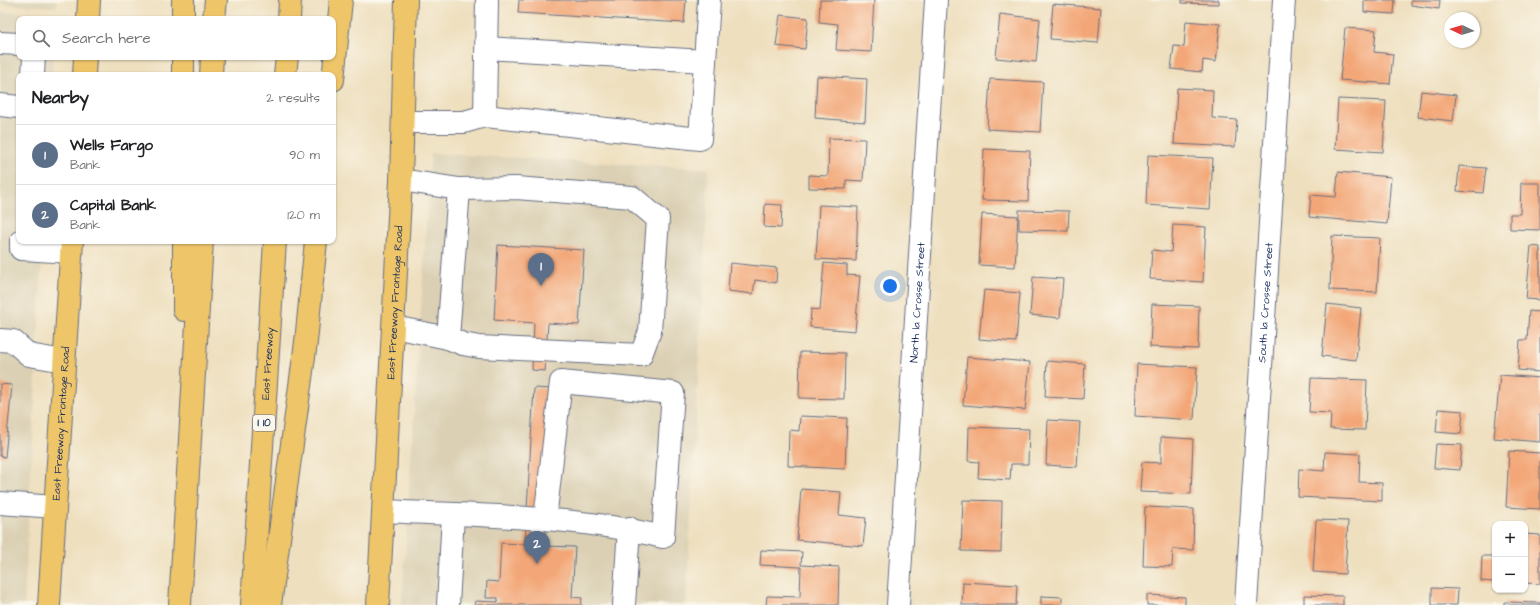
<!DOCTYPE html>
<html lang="en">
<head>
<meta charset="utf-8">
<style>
  body { margin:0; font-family:"Architects Daughter",sans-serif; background:#f2f2f2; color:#202124 }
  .controls { position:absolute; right:12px; bottom:12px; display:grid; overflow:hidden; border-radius:8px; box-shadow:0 1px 3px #0004 }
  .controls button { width:36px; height:36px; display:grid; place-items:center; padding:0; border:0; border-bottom:1px solid #e0e0e0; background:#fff; color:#202124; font:20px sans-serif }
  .compass { position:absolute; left:1444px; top:12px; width:36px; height:36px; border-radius:50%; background:#fff; box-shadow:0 1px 3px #0004; rotate:274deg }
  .you { position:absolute; left:890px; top:286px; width:14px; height:14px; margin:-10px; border:3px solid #fff; border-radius:50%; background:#1a73e8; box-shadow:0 0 0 6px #1a73e833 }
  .badge { display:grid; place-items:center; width:26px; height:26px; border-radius:50%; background:#db2777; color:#fff; font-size:13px; font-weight:700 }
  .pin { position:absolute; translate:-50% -33px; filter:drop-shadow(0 1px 2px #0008) }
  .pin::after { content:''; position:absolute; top:21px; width:14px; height:12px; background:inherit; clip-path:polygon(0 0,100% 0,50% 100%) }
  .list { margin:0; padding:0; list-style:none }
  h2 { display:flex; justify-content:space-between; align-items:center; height:52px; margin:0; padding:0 16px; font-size:17px }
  h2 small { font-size:13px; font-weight:400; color:#757577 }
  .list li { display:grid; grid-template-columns:26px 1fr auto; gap:12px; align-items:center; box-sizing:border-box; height:60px; padding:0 16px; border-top:1px solid #e0e0e0 }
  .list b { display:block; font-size:15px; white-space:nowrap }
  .list p { margin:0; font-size:13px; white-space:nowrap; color:#757577 }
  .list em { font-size:13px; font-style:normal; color:#757577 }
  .icon { flex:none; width:22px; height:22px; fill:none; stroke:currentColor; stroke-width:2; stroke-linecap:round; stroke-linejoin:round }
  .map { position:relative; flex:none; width:1540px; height:605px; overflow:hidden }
  .search { position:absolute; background:#fff; box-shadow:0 1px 3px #0004; left:16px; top:16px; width:320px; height:44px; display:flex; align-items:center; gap:10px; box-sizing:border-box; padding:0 14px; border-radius:8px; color:#757577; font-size:15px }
  .panel { position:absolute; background:#fff; box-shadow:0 1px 3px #0004; left:16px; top:72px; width:320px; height:172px; border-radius:8px }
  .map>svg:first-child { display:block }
</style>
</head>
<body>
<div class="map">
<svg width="1540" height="605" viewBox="0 0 1540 605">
  <rect width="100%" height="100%" fill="#fbf7ec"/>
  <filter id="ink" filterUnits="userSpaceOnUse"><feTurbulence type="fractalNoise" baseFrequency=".025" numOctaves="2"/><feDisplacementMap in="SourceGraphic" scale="8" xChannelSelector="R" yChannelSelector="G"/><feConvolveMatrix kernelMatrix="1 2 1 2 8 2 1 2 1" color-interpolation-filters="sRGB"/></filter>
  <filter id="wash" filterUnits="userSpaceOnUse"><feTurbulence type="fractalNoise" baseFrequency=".012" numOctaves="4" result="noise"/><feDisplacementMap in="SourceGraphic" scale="16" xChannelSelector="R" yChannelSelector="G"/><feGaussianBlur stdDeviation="0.9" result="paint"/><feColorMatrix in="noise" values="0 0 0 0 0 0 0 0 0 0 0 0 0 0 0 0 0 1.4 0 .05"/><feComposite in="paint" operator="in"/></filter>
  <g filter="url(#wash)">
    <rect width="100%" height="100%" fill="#eedfbe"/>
    <path fill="#dbd0b4" d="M0 0H57L56 7 0 4Z
      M0 12 55 14V19H19V57H53L52 75H19V241H43L24 605H0Z
      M431 153 709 169 686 605H402Z"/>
    <g id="blocks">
      <path fill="#f3a778" d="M519 0H686L684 23 518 13Z
        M820 0H874L871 52 836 50 838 24 819 22Z
        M1182 0H1219V4L1182 3Z
        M1364 0H1395L1394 14 1364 12Z
        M1411 0H1440L1439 9 1411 5Z
        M1053 4 1101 8 1098 43 1050 39Z
        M1000 14 1040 19 1036 62 996 58Z
        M780 15 808 18 805 49 776 46Z
        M1186 21 1220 24 1216 62 1203 60 1202 72 1171 69 1174 46 1184 47Z
        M1345 28 1376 30 1374 52 1393 54 1390 84 1340 80Z
        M817 76 867 79 865 122 815 118Z
        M990 79 1043 82 1040 132 987 129Z
        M1177 88 1213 90 1212 118 1237 120 1235 147 1174 144Z
        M1421 91 1456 95 1453 121 1418 117Z
        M1338 99 1386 101 1383 152 1335 149Z
        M829 138 865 139 863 181 846 180V189L809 188V175L828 176Z
        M984 149 1030 151 1028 201 982 200Z
        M1148 155 1213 158 1210 209 1146 205Z
        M1459 166 1486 168 1483 193 1457 191Z
        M1338 172 1391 177 1387 224 1309 217 1311 195 1336 197Z
        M1521 183H1540V230L1510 229V214H1520Z
        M765 204 782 205 781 228 764 227Z
        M819 205 858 207 856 261 816 259Z
        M1019 210 1069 211 1068 231 1019 230Z
        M982 214 1018 216 1015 267 979 265Z
        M1173 225 1206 227 1203 282 1150 279 1152 250 1171 252Z
        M1332 236 1380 238 1377 292 1330 290Z
        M498 245 584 250 579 325 548 323 545 371 532 370 534 323 494 320Z
        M1531 246 1540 247V300L1526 299Z
        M730 263 777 268 776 283 755 280 753 294 728 291Z
        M824 263 847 265V275L860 276 855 331 810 327 811 309 820 310Z
        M1033 277 1063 279 1060 318 1030 315Z
        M984 290 1020 293 1016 342 979 339Z
        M1152 304 1199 306 1198 349 1150 347Z
        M1327 304 1361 308 1356 360 1322 356Z
        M1529 311 1540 312V372L1518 370 1520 340H1527Z
        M800 352 845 353 844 399 799 398Z
        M967 357 1030 362 1025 410 963 405Z
        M1047 361 1085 364 1083 399 1045 397Z
        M1137 364 1197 367 1194 420 1135 416Z
        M1500 375 1540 378V442L1494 438Z
        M1311 378 1367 380 1365 430 1330 429 1331 413 1309 412Z
        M0 384 12 385 5 457 0 456Z
        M534 388 554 389 545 546 575 547 572 597 582 598 581 605H474L475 601 498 602V598H486L487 581 499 582 501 543 525 544Z
        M1438 409 1463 411 1461 434 1436 432Z
        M800 416 847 418 845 469 788 466 789 430 799 431Z
        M1048 420 1080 422 1077 467 1046 465Z
        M969 427 1029 429 1028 464H1011L1010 480 978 478 979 462 968 461Z
        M1161 437 1193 439 1191 494 1140 492 1142 462 1161 463Z
        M1436 444 1462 445 1460 470 1434 468Z
        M1509 451 1540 453V509L1506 507Z
        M1325 452 1360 454 1359 482 1382 483V501L1298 497 1299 469 1324 471Z
        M801 489 841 492 839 515 866 518 863 546 797 540Z
        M963 500 1002 501 1001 552 961 551Z
        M1145 507 1194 509 1193 550 1173 549 1172 567 1143 566Z
        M1316 520 1348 521 1345 574 1313 572Z
        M1525 534 1540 535V584L1525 583Z
        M761 550 802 552 801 565 839 567 838 605H766L767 596 800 597 801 567 760 565Z
        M1494 553 1495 582 1481 581 1482 556H1494Z
        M963 582 1017 585 1016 605H962Z
        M1432 588 1458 589 1457 605H1432Z
        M1147 595 1185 597V605H1147Z
        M1304 595 1343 596V605H1304Z
        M1041 596 1062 597V605H1041Z
        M1504 602 1540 603V605H1504Z"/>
    </g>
  </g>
  <g filter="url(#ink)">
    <use href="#blocks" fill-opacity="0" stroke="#656d80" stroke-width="1"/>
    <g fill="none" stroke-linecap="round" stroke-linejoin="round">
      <g stroke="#656d80" stroke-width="24">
        <g id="minor">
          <path d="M0 43 19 44"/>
          <path d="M487 48 705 61"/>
          <path d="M33 75 34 57"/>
          <path d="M0 105 19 107"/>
          <path d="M485 116 487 0"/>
          <path d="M403 122H464L485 116 700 139 709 0"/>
          <path d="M401 180 459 189 516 188 632 197 658 219 650 331 641 355 479 347 463 344 448 338"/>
          <path d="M21 241V249L71 252"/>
          <path d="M394 327 448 338 459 189"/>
          <path d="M0 340 13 341 29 355 64 361"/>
          <path d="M0 503 55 507"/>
          <path d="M384 511C477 516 572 515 663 537L673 393 561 382 545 519"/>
          <path d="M448 605 453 515"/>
          <path d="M624 605 629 528"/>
          <path id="s1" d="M898 605 936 0"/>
          <path id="s2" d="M1246 605 1284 0"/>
        </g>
      </g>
      <g stroke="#656d80" stroke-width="24">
        <g id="major">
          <path d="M88 19 89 0"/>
          <path d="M84 75 85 57"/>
          <path id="s3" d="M49 605 72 241"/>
          <path id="s4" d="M378 605 401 180 406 0"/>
        </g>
      </g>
      <g stroke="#656d80" stroke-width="24">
        <g id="highway">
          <path d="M183 0V19"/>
          <path d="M214 19 216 0"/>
          <path d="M289 19 290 0"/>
          <path d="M183 57V75"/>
          <path d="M211 75 212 57"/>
          <path d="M285 75 287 57"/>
          <path d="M333 80 341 0"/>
          <path d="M184 241V310"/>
          <path d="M180 605 202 241"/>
          <path id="s5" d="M252 605 275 241"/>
          <path d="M270 605 306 342 316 241"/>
        </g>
      </g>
      <use href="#minor" stroke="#fff" stroke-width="22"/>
      <use href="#major" stroke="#eec569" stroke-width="22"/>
      <use href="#highway" stroke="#eec569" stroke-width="22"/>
    </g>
  </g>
  <g text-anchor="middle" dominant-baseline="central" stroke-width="3" stroke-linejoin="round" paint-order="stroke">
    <rect fill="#fbf7ec" stroke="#5e6b89" stroke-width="1" x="253" y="415" width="22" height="16" rx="3"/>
    <g font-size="10" font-weight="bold" fill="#1b2f5e">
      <text x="264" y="423">I 10</text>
    </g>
    <g font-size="11" fill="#1b2f5e" stroke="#fbf7ec">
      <text stroke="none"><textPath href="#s1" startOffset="303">North la Crosse Street</textPath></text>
      <text stroke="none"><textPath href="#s2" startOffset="303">South la Crosse Street</textPath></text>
      <text stroke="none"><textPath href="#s4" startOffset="303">East Freeway Frontage Road</textPath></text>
      <text stroke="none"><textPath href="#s5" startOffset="242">East Freeway</textPath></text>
      <text stroke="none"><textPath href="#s3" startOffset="182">East Freeway Frontage Road</textPath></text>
    </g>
  </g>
</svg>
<div class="controls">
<button>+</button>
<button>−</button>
</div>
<svg class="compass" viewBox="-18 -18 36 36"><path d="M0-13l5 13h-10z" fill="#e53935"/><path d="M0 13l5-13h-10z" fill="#757577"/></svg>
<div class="you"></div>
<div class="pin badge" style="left:541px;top:286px;background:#5c6f8a">1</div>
<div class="pin badge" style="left:537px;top:564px;background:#5c6f8a">2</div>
<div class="search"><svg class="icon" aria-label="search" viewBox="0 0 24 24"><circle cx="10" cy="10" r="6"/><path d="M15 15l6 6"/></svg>Search here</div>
<section class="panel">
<h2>Nearby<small>2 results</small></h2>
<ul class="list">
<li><span class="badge" style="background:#5c6f8a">1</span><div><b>Wells Fargo</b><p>Bank</p></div><em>90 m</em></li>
<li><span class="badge" style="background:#5c6f8a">2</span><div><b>Capital Bank</b><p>Bank</p></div><em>120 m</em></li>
</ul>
</section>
</div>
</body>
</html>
